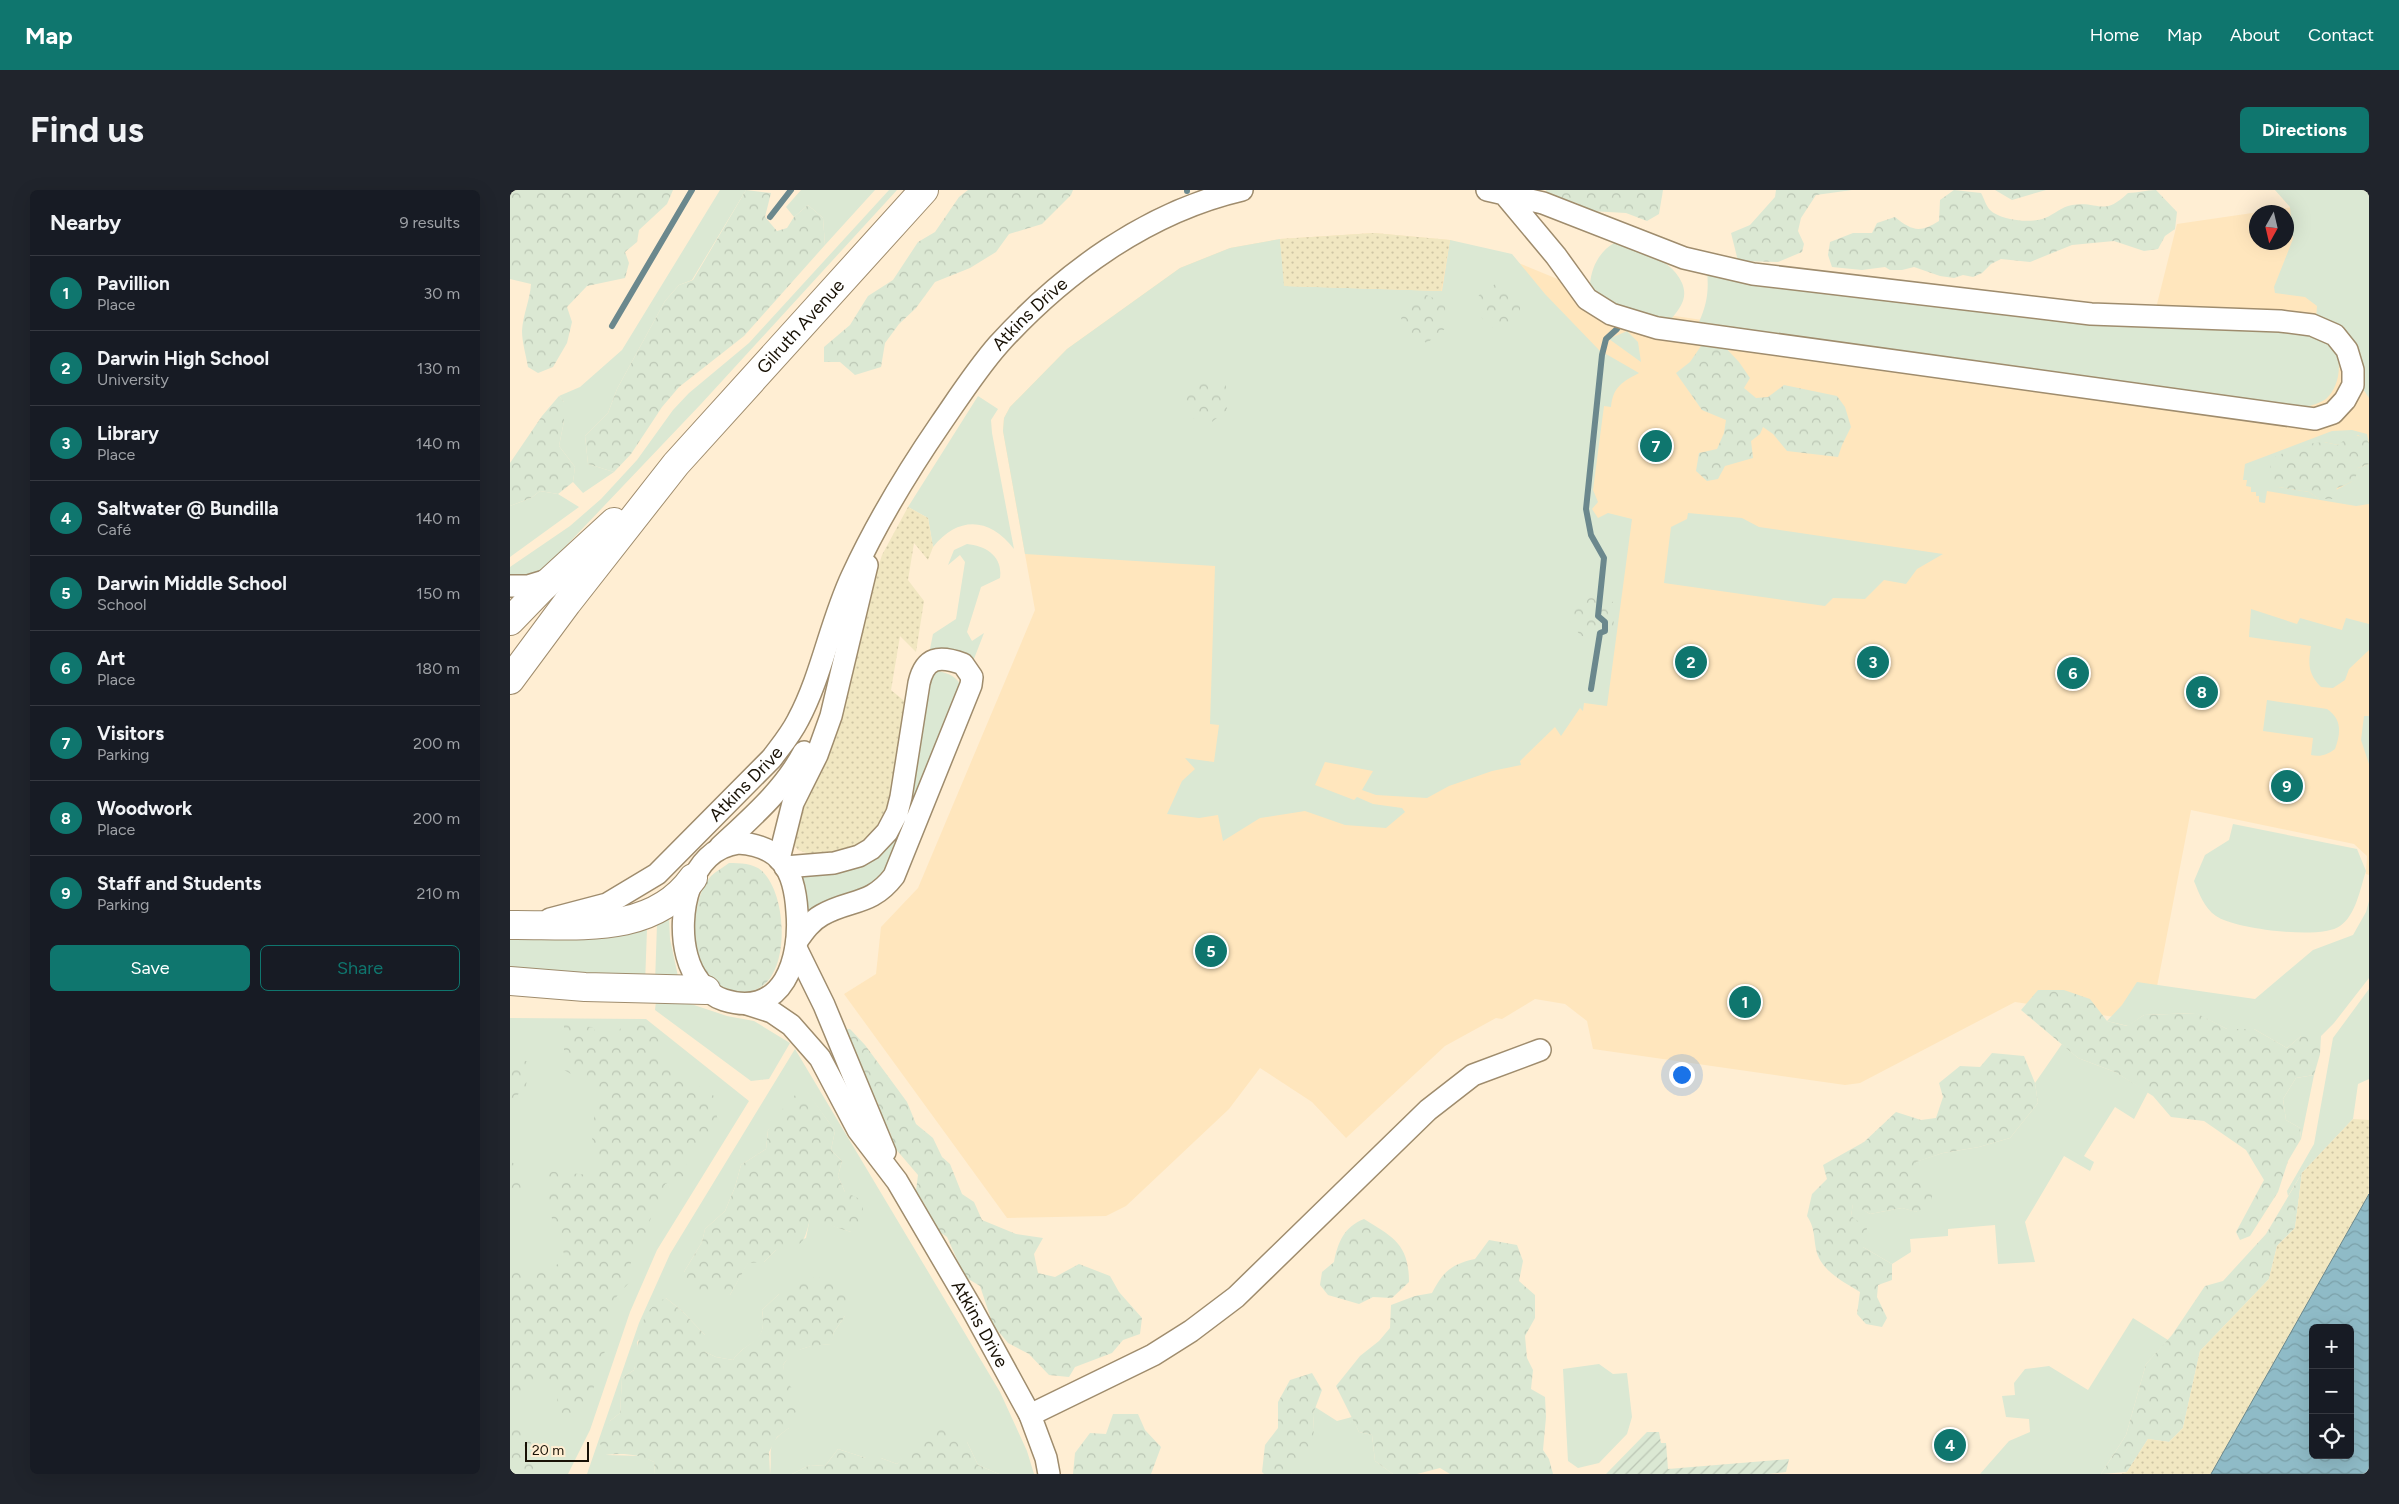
<!DOCTYPE html>
<html lang="en">
<head>
<meta charset="utf-8">
<style>
  body { margin:0; font-family:Figtree,sans-serif; background:#20242c; color:#f1f3f6 }
  .controls { position:absolute; right:15px; bottom:15px; display:grid; overflow:hidden; border-radius:8px; box-shadow:0 5px 20px #0002 }
  .controls button { width:45px; height:45px; display:grid; place-items:center; padding:0; border:0; border-bottom:1px solid #363941; background:#171b24; color:#f1f3f6; font:25px sans-serif }
  .compass { position:absolute; left:1739px; top:15px; width:45px; height:45px; border-radius:50%; background:#171b24; box-shadow:0 5px 20px #0002; rotate:188deg }
  .scale { position:absolute; left:15px; bottom:12px; width:64px; box-sizing:border-box; padding-left:5px; border:2px solid #181105; border-top:0; font-size:14px; line-height:18px; white-space:nowrap; color:#181105; -webkit-text-stroke:4px #ffeed3; paint-order:stroke }
  .you { position:absolute; left:1171px; top:884px; width:18px; height:18px; margin:-12px; border:4px solid #fff; border-radius:50%; background:#1a73e8; box-shadow:0 0 0 8px #1a73e833 }
  .badge { display:grid; place-items:center; width:32px; height:32px; border-radius:50%; background:#0f766e; color:#fff; font-size:16px; font-weight:700 }
  .pin { position:absolute; translate:-50% -50%; border:2px solid #fff; box-shadow:0 1px 5px #0006 }
  .list { margin:0; padding:0; list-style:none }
  h2 { display:flex; justify-content:space-between; align-items:center; height:65px; margin:0; padding:0 20px; font-size:21px }
  h2 small { font-size:16px; font-weight:400; color:#9ea1a6 }
  .list li { display:grid; grid-template-columns:32px 1fr auto; gap:15px; align-items:center; box-sizing:border-box; height:75px; padding:0 20px; border-top:1px solid #363941 }
  .list b { display:block; font-size:19px; white-space:nowrap }
  .list p { margin:0; font-size:16px; white-space:nowrap; color:#9ea1a6 }
  .list em { font-size:16px; font-style:normal; color:#9ea1a6 }
  .actions { display:flex; gap:10px; padding:15px 20px }
  .actions a { flex:1; padding:11px 0; border:1px solid #0f766e; border-radius:8px; text-align:center; font-size:18px; color:#0f766e }
  .actions .main { background:#0f766e; color:#fff }
  .icon { flex:none; width:28px; height:28px; fill:none; stroke:currentColor; stroke-width:2; stroke-linecap:round; stroke-linejoin:round }
  .map { position:relative; flex:none; width:1859px; height:1284px; overflow:hidden; border-radius:8px }
  header { display:flex; align-items:center; gap:30px; box-sizing:border-box; height:70px; padding:0 25px; background:#0f766e; color:#fff }
  header strong { font-size:24px }
  nav { display:flex; gap:28px; margin-inline-start:auto; font-size:18px }
  .intro { display:flex; align-items:center; justify-content:space-between; box-sizing:border-box; height:120px; padding:0 30px }
  h1 { margin:0; font-size:35px }
  .button { padding:12px 22px; border-radius:8px; background:#0f766e; color:#fff; font-size:18px; font-weight:700 }
  main { display:flex; gap:30px; padding:0 30px }
  aside { flex:1; background:#171b24; border-radius:8px; box-shadow:0 5px 20px #0002 }
  .map>svg:first-child { display:block }
</style>
</head>
<body>
<header>
<strong>Map</strong>
<nav><a>Home</a><a>Map</a><a>About</a><a>Contact</a></nav>
</header>
<div class="intro"><h1>Find us</h1><a class="button">Directions</a></div>
<main>
<aside>
<h2>Nearby<small>9 results</small></h2>
<ul class="list">
<li><span class="badge">1</span><div><b>Pavillion</b><p>Place</p></div><em>30 m</em></li>
<li><span class="badge">2</span><div><b>Darwin High School</b><p>University</p></div><em>130 m</em></li>
<li><span class="badge">3</span><div><b>Library</b><p>Place</p></div><em>140 m</em></li>
<li><span class="badge">4</span><div><b>Saltwater @ Bundilla</b><p>Café</p></div><em>140 m</em></li>
<li><span class="badge">5</span><div><b>Darwin Middle School</b><p>School</p></div><em>150 m</em></li>
<li><span class="badge">6</span><div><b>Art</b><p>Place</p></div><em>180 m</em></li>
<li><span class="badge">7</span><div><b>Visitors</b><p>Parking</p></div><em>200 m</em></li>
<li><span class="badge">8</span><div><b>Woodwork</b><p>Place</p></div><em>200 m</em></li>
<li><span class="badge">9</span><div><b>Staff and Students</b><p>Parking</p></div><em>210 m</em></li>
</ul>
<div class="actions"><a class="main">Save</a><a>Share</a></div>
</aside>
<div class="map">
<svg width="1859" height="1284" viewBox="0 0 1859 1284">
  <defs>
    <pattern id="forest-crowns" width="20" height="18" patternUnits="userSpaceOnUse" patternTransform="scale(1.25)"><rect width="20" height="18" fill="#dbe8d3"/><path d="M2 6a3 3 0 1 1 6 0M12 15a3 3 0 1 1 6 0" fill="none" stroke="#bbc6b4"/></pattern>
    <pattern id="sand-dots" width="8" height="8" patternUnits="userSpaceOnUse" patternTransform="scale(1.25)"><rect width="8" height="8" fill="#f1e7c1"/><path d="M2 2h.1M6 6h.1" fill="none" stroke="#cec5a4" stroke-width="1.8" stroke-linecap="round"/></pattern>
    <pattern id="garden-furrows" width="10" height="10" patternUnits="userSpaceOnUse" patternTransform="scale(1.25)"><rect width="10" height="10" fill="#dbe8d3"/><path d="M-1 1l2-2M0 10L10 0M9 11l2-2" fill="none" stroke="#bbc6b4"/></pattern>
    <pattern id="water-waves" width="16" height="10" patternUnits="userSpaceOnUse" patternTransform="scale(1.25)"><rect width="16" height="10" fill="#8fbbc7"/><path d="M0 5q4-4 8 0t8 0" fill="none" stroke="#7ba0a9"/></pattern>
  </defs>
  <rect width="100%" height="100%" fill="#ffeed3"/>
  <path fill="#ffe6bd" fill-rule="evenodd" d="M1859 6V685L1856 684 1857 666 1844 654 1681 620 1644 812 1618 829 1505 812 1350 893 1335 895 1083 859 1077 831 1055 814 1025 809 992 829 986 828 935 856 836 948 802 912 750 878 719 919 616 1016 596 1026 497 1028 334 804 366 784 371 737 408 698 525 420 493 241 494 228 500 217 557 159 670 78 720 58 770 49 864 43 940 50 1006 72 1123 120 1634 194 1647 114 1667 34ZM1746 22H1776V52H1746Z"/>
  <path fill="#dbe8d3" fill-rule="evenodd" d="M210 0H236L182 90 169 95 155 111 107 199 98 223 75 246 78 274 104 282 73 303 63 292 65 277 49 256 54 231V212L49 206 70 197 112 160Z
    M291 0H365L315 55 313 28 298 15 284 27 276 17Z
    M379 0H387L191 214 35 378 24 387 0 391V377L60 336 91 309 127 270 163 220 179 203 239 153Z
    M1765 0H1859V208L1806 129 1807 116 1795 107 1765 103 1764 97 1783 49 1780 17Z
    M770 49 775 96 932 101 940 50 1002 64 1035 104 1089 160 1129 183C1112 192 1103 197 1101 217L1094 216 1083 300 1088 312 1082 319 1088 328 1098 323 1122 329 1097 516 1074 513 1073 521 1070 518 1051 546 1045 537 1010 571 1011 575 982 581 939 596 917 608 866 605 852 600 863 581 815 572 805 595 844 610 847 607 863 614 892 618 895 622 876 638 835 635 795 621 750 628 713 651 708 625 689 628 657 624 672 591 685 579 675 568 704 572 709 535 700 534 705 376 515 364 493 241 494 228 500 217 557 159 670 78 720 58Z
    M1104 53C1128 62 1161 67 1172 93 1178 108 1171 117 1162 128 1129 124 1102 122 1080 95 1081 78 1089 62 1104 53Z
    M1197 81 1797 141C1804 145 1815 149 1821 155 1834 168 1830 197 1816 209 1810 213 1801 216 1794 217L1189 132C1197 114 1199 101 1197 81Z
    M1117 141 1128 152 1131 172 1099 149Z
    M468 206 488 219 481 230 482 243 504 359C480 328 449 325 423 357L418 328 398 317Z
    M1842 240 1857 244 1859 253 1848 245 1828 255 1814 252 1768 297 1799 302 1809 309 1841 292 1848 278 1859 274V314L1846 316 1757 301 1755 313 1749 312V306H1746V302H1741V297L1736 296 1737 290H1733L1735 274 1822 241Z
    M30 301 48 304 69 317 0 367V316L21 308Z
    M1178 323 1232 328 1249 337 1433 364 1407 379 1396 394 1374 390 1355 409 1323 408 1315 416 1154 393 1161 337 1177 329Z
    M457 354C476 356 493 366 490 388L471 397 457 442 462 451 474 443 462 474 419 464 423 444 446 429 455 372 450 365 438 375 444 360Z
    M1741 419 1787 434 1790 428 1832 440 1836 428 1859 434V460L1839 479 1835 490 1823 498 1811 497C1798 484 1798 474 1801 456L1739 447Z
    M428 481C440 484 447 486 452 498L373 691 299 722 292 683 330 682 355 675 376 656 418 486Z
    M1757 510 1817 519C1832 529 1831 543 1825 559 1817 565 1811 567 1801 565L1803 548 1753 541Z
    M1854 526H1859V574L1851 550Z
    M1723 634 1847 659 1856 681C1850 699 1846 725 1830 736 1812 750 1724 739 1706 726 1694 718 1689 703 1684 691L1695 665 1719 650Z
    M1859 711V788L1824 833 1811 846H1791L1777 858 1744 839H1717L1685 823 1634 825 1618 836 1597 831 1612 815 1627 792 1745 809 1803 760 1843 745 1856 722Z
    M159 726 160 749 169 791 145 793 147 734Z
    M137 739 135 794 0 783V748L100 747Z
    M1859 799V889L1848 894 1843 929 1792 983 1778 1006 1777 1001 1804 954 1823 848Z
    M146 811 178 813 217 826 244 831 280 853 259 889 241 891 145 820Z
    M0 828 136 829 239 911 147 1060 120 1122 80 1240 58 1284H0Z
    M1552 854 1568 868 1605 882 1638 902 1624 929 1605 917 1574 966 1584 972 1580 981 1554 966 1515 1032 1525 1072 1488 1074 1485 1035 1438 1039V1046L1400 1049 1401 1062 1382 1074 1353 1057 1341 1026 1343 1013 1360 1024 1392 1018 1407 1022 1405 972 1433 963 1469 957 1500 948 1528 913 1525 893Z
    M285 859 490 1202 517 1261 524 1284H489L468 1275 457 1252 398 1262 387 1274 371 1268H356L328 1259 315 1276 300 1275 282 1284H260C263 1260 254 1255 279 1238L273 1175 282 1162 304 1155 321 1154 324 1142 335 1126 269 1104 252 1120C258 1157 238 1148 223 1170L206 1167 195 1162V1145L172 1121 156 1108 127 1152 129 1162 124 1180 112 1188 110 1223 100 1231 96 1265 132 1266 144 1272 145 1284H77L129 1133 160 1064ZM297 902 325 941 321 960 332 971 328 986 335 1002 341 1042 300 1028 296 1048 266 1060 254 1072H238L220 1105 174 1082 192 1052 195 1039 215 1021 225 997 231 975 256 959 258 940Z
    M1804 885 1791 949 1790 938 1776 930 1773 909 1786 888Z
    M1623 1128 1658 1150 1636 1174 1616 1245 1591 1284H1470L1499 1251 1520 1242 1519 1229 1496 1227 1492 1206 1505 1205 1504 1193 1515 1179 1539 1176 1578 1200Z
    M1089 1174 1103 1184 1117 1183 1122 1227 1117 1244 1089 1273 1068 1278 1058 1271 1053 1179Z
    M805 1217 827 1231 842 1227 849 1242 862 1245 865 1271 883 1284H781L804 1240 803 1224Z"/>
  <path fill="url(#forest-crowns)" d="M0 0H163L157 14 129 40 127 52 115 62 119 73 115 88 77 96 57 117 62 132 57 153 43 177 28 183 18 177C16 165 12 152 12 141 13 124 20 110 21 94L0 89Z
    M236 0 261 3 255 27 267 41 277 38 284 27 298 15 313 28 315 55 234 146 169 197 152 217 121 264 104 282 78 274 75 246 98 223 107 199 155 111 169 95 183 90Z
    M458 0H563L561 5 532 34 499 44 486 62 460 78 425 92 406 118 389 134 375 153 371 177 345 185 330 172H314V157L340 135 358 106 383 90 408 52 425 42 449 7Z
    M1036 0H1153L1149 24 1137 31 1116 23 1080 21 1069 14 1037 3Z
    M1266 0H1342L1306 5 1291 28 1288 41 1294 54 1292 62 1268 72 1228 71 1221 43 1240 35 1265 7Z
    M1444 0 1471 3C1474 8 1476 16 1480 20 1490 30 1521 34 1535 28 1545 24 1551 17 1562 15 1590 11 1593 27 1618 3 1628 3 1636 0 1646 0L1667 22 1665 39 1655 46 1648 59 1634 61 1604 51 1562 55 1520 72 1491 69 1481 74 1472 83 1463 87 1453 85 1444 88 1430 86 1404 77 1392 80H1380L1375 77 1352 80 1322 77 1318 65 1320 52 1343 43H1362L1367 33 1385 27C1402 41 1410 43 1429 31L1430 10Z
    M1485 0H1536L1502 10Z
    M988 92 1010 102V127L992 142 977 135 965 118 969 105Z
    M914 104 935 113 936 138 917 153 902 146 891 129 894 117Z
    M1213 155 1229 172 1240 188 1234 198 1246 208 1258 207 1274 195 1327 206 1335 217 1341 237 1332 255 1328 267 1277 261 1263 244 1253 237 1250 244 1241 251 1243 268 1215 276 1208 289 1197 291 1186 281 1189 263 1207 259 1214 243 1216 230 1192 220 1166 183 1180 172 1191 156Z
    M694 185 716 195 717 220 698 235 683 228 672 211 675 199Z
    M49 206 54 212V231L49 256 65 277 63 292 48 304 30 301 21 308 0 316V273L32 226Z
    M1842 244 1855 248 1859 253V274L1848 278C1847 291 1839 294 1827 298L1823 309H1809L1799 302 1768 297 1759 286 1761 271 1766 266 1797 254 1814 252 1828 255Z
    M1081 403 1103 412 1104 438 1085 452 1070 445 1058 429 1062 416Z
    M219 673C230 673 243 673 252 681 274 702 278 759 262 785 250 807 220 807 203 792 178 772 180 709 201 686 206 681 214 677 219 673Z
    M1528 800H1554L1580 809 1597 831 1617 836 1634 825 1686 823 1717 839H1744L1777 858 1791 846H1811L1810 864 1804 885 1786 888 1773 909 1776 930 1790 938 1791 949 1778 971 1768 1002 1740 1046 1730 1050 1726 1042 1754 990 1736 960 1694 931 1661 927 1643 906 1605 882 1568 868 1511 820Z
    M113 834 140 836 148 845 152 873 204 906 209 940 177 967 176 985 155 994V1009L141 1027 133 1054 124 1061 120 1076 125 1088C101 1108 90 1126 101 1156L85 1172C89 1200 79 1207 66 1229H50L45 1193 38 1188 0 1209V1080L38 1081 56 1068C43 1040 36 1012 37 981L80 985 92 972 81 946 89 900 54 880V835L82 837 88 844H107Z
    M329 839H340L355 855 397 912 406 934 423 948 432 967 440 974 452 1004 464 1012 472 1030 506 1044 533 1048 524 1064 528 1083 545 1087 569 1074 600 1086 609 1102 632 1128 630 1144 613 1150 602 1163 565 1177 559 1187 539 1185 519 1164 498 1153 483 1135 470 1096 455 1087 437 1047 424 1038 415 1015 406 1001 408 985 384 957 380 942 372 932 368 913 360 903Z
    M1482 863 1514 866 1525 893 1528 913 1500 948 1469 957 1433 963 1406 972 1407 988 1422 996V1015L1406 1022 1392 1018 1360 1024 1343 1014 1341 1026 1357 1038 1353 1057 1382 1074V1090L1368 1095 1367 1107 1377 1128 1372 1137 1356 1134 1347 1124 1350 1102C1334 1092 1313 1082 1307 1063 1303 1048 1306 1040 1297 1026L1302 1004 1317 989 1313 975 1354 952 1386 922 1411 930 1426 928 1433 907 1429 893 1450 876 1470 877Z
    M0 864 18 872 16 898 0 911Z
    M297 901 325 941 321 960 332 971 328 986 335 1002 352 1010 354 1033 341 1042 300 1029C294 1053 293 1058 266 1060L254 1072 238 1073 220 1105 194 1103 175 1099 174 1082 192 1052 195 1039 215 1021 225 997 231 975 256 959 258 940 281 907Z
    M0 971 10 978 11 1003 0 1014Z
    M1792 983 1785 1038 1767 1056 1759 1089 1690 1161 1673 1238 1659 1252 1638 1249 1617 1282 1591 1284 1616 1245 1636 1174 1662 1145 1695 1096 1713 1091 1756 1044Z
    M854 1029C883 1047 899 1054 899 1092L882 1108 863 1107 849 1114 818 1105 810 1095 812 1082 824 1072C828 1052 834 1037 854 1029Z
    M979 1050 1007 1055 1013 1071 1009 1091 1025 1105V1128L1015 1146 1017 1168 1023 1180 1021 1199 1035 1207 1036 1227 1033 1260 1039 1269 1043 1284H940L930 1278 907 1284H883L865 1271 862 1245 849 1242 826 1196 850 1166 869 1151 880 1138 881 1115 905 1106 922 1103C933 1082 941 1074 965 1069Z
    M305 1087 325 1091 336 1105 335 1126 324 1142 322 1154C300 1156 286 1156 273 1175L276 1191 289 1207 287 1219 279 1238 267 1247 259 1262 260 1284H145L144 1272C128 1264 113 1263 95 1265L89 1251 100 1231 110 1223 112 1188 124 1180C131 1153 124 1122 156 1108L172 1121 195 1145V1162L206 1167 223 1170C238 1148 258 1155 252 1120L269 1104Z
    M802 1183 812 1200 803 1224 804 1240 801 1262 781 1284H754L752 1282 755 1255 768 1238V1212L780 1190Z
    M0 1224 20 1241 24 1284H0Z
    M603 1224H628L635 1240 651 1257 641 1284H563L565 1263 580 1243 596 1244Z
    M430 1237 457 1252 468 1275 489 1284H282L300 1275 315 1276 328 1259 356 1268H371L387 1274 407 1248Z"/>
  <path fill="url(#sand-dots)" d="M864 43 940 50 931 101 774 96 770 49Z
    M398 317 418 328 423 357 418 370 404 353 398 390 414 411 406 462 390 446 381 500 398 514 383 611 372 637 344 661 299 664 288 660 281 651 372 365Z
    M1843 929 1859 930V1005L1703 1284H1611L1617 1282 1638 1249 1659 1252 1673 1238 1690 1161 1759 1089 1767 1056 1785 1038 1792 983Z"/>
  <path fill="url(#garden-furrows)" d="M1137 1242H1149L1151 1253H1156L1158 1279 1279 1269 1276 1282 1258 1284H1096Z"/>
  <path fill="url(#water-waves)" stroke="#6b888d" fill-rule="evenodd" d="M1859 1004V1284H1701ZM1803 1138H1840V1265H1803Z"/>
  <g fill="none" stroke-linecap="round" stroke-linejoin="round">
    <path stroke="#6b888d" stroke-width="6" d="M677 0V1
      M260 27 281 0
      M102 136 182 0
      M1081 499 1090 443 1095 441V432L1088 426 1094 368 1081 345 1076 319 1092 165 1096 149 1107 139"/>
    <g stroke="#9f8c6d" stroke-width="24">
      <g id="minor">
        <path d="M977 0 1033 13 1174 68 1243 84 1581 124 1770 131 1802 135 1825 145 1837 160 1843 180V195L1835 210 1823 223 1805 229 1147 138 1101 124 1077 109 1046 66 995 5"/>
        <path d="M0 396H18L41 389"/>
        <path d="M228 653C245 654 261 658 272 672 283 685 286 705 287 722 291 768 274 829 214 810 195 804 182 785 177 766 166 725 179 660 228 653Z"/>
        <path d="M210 657C241 628 274 600 294 562"/>
        <path d="M269 669 283 613 307 565 321 526 357 375"/>
        <path d="M275 677 324 673 349 666 361 659 377 642 387 623 391 607 409 493C415 467 429 465 453 474L462 487 461 495 384 686C361 716 340 709 312 725 301 731 294 741 287 751"/>
        <path id="s1" d="M40 729 97 714 147 684 262 568C271 556 281 544 288 530 312 485 320 433 342 386 367 332 398 281 431 233 449 207 467 179 488 155 552 84 637 22 732 0"/>
        <path d="M286 758 314 815 375 962"/>
        <path id="s2" d="M237 814 262 822 281 835 310 868 348 940 387 991 462 1119 520 1225 536 1268 539 1284"/>
        <path d="M520 1225 643 1165 681 1141 726 1107 918 920 963 885 1030 860"/>
      </g>
    </g>
    <g stroke="#9f8c6d" stroke-width="30">
      <g id="tertiary">
        <path d="M0 431 31 399 104 332"/>
        <path id="s3" d="M0 490 57 413 166 274 414 0"/>
        <path d="M0 735C63 734 141 747 183 688"/>
        <path d="M0 791 75 797 196 800"/>
      </g>
    </g>
    <use href="#minor" stroke="#fff" stroke-width="21"/>
    <use href="#tertiary" stroke="#fff" stroke-width="28"/>
  </g>
  <g text-anchor="middle" dominant-baseline="central" stroke-width="4" stroke-linejoin="round" paint-order="stroke">
    <g font-size="18" fill="#181105" stroke="#ffeed3">
      <text stroke="none"><textPath href="#s1" startOffset="799">Atkins Drive</textPath></text>
      <text stroke="none"><textPath href="#s3" startOffset="458">Gilruth Avenue</textPath></text>
      <text stroke="none"><textPath href="#s1" startOffset="244">Atkins Drive</textPath></text>
      <text stroke="none"><textPath href="#s2" startOffset="404">Atkins Drive</textPath></text>
    </g>
  </g>
</svg>
<div class="controls">
<button>+</button>
<button>−</button>
<button><svg class="icon" aria-label="locate" viewBox="0 0 24 24"><circle cx="12" cy="12" r="6"/><path d="M12 2v4M12 18v4M2 12h4M18 12h4"/></svg></button>
</div>
<svg class="compass" viewBox="-18 -18 36 36"><path d="M0-13l5 13h-10z" fill="#e53935"/><path d="M0 13l5-13h-10z" fill="#9ea1a6"/></svg>
<div class="scale">20 m</div>
<div class="you"></div>
<div class="pin badge" style="left:1235px;top:812px">1</div>
<div class="pin badge" style="left:1181px;top:472px">2</div>
<div class="pin badge" style="left:1363px;top:472px">3</div>
<div class="pin badge" style="left:1440px;top:1255px">4</div>
<div class="pin badge" style="left:701px;top:761px">5</div>
<div class="pin badge" style="left:1563px;top:483px">6</div>
<div class="pin badge" style="left:1146px;top:256px">7</div>
<div class="pin badge" style="left:1692px;top:502px">8</div>
<div class="pin badge" style="left:1777px;top:596px">9</div>
</div>
</main>
</body>
</html>
